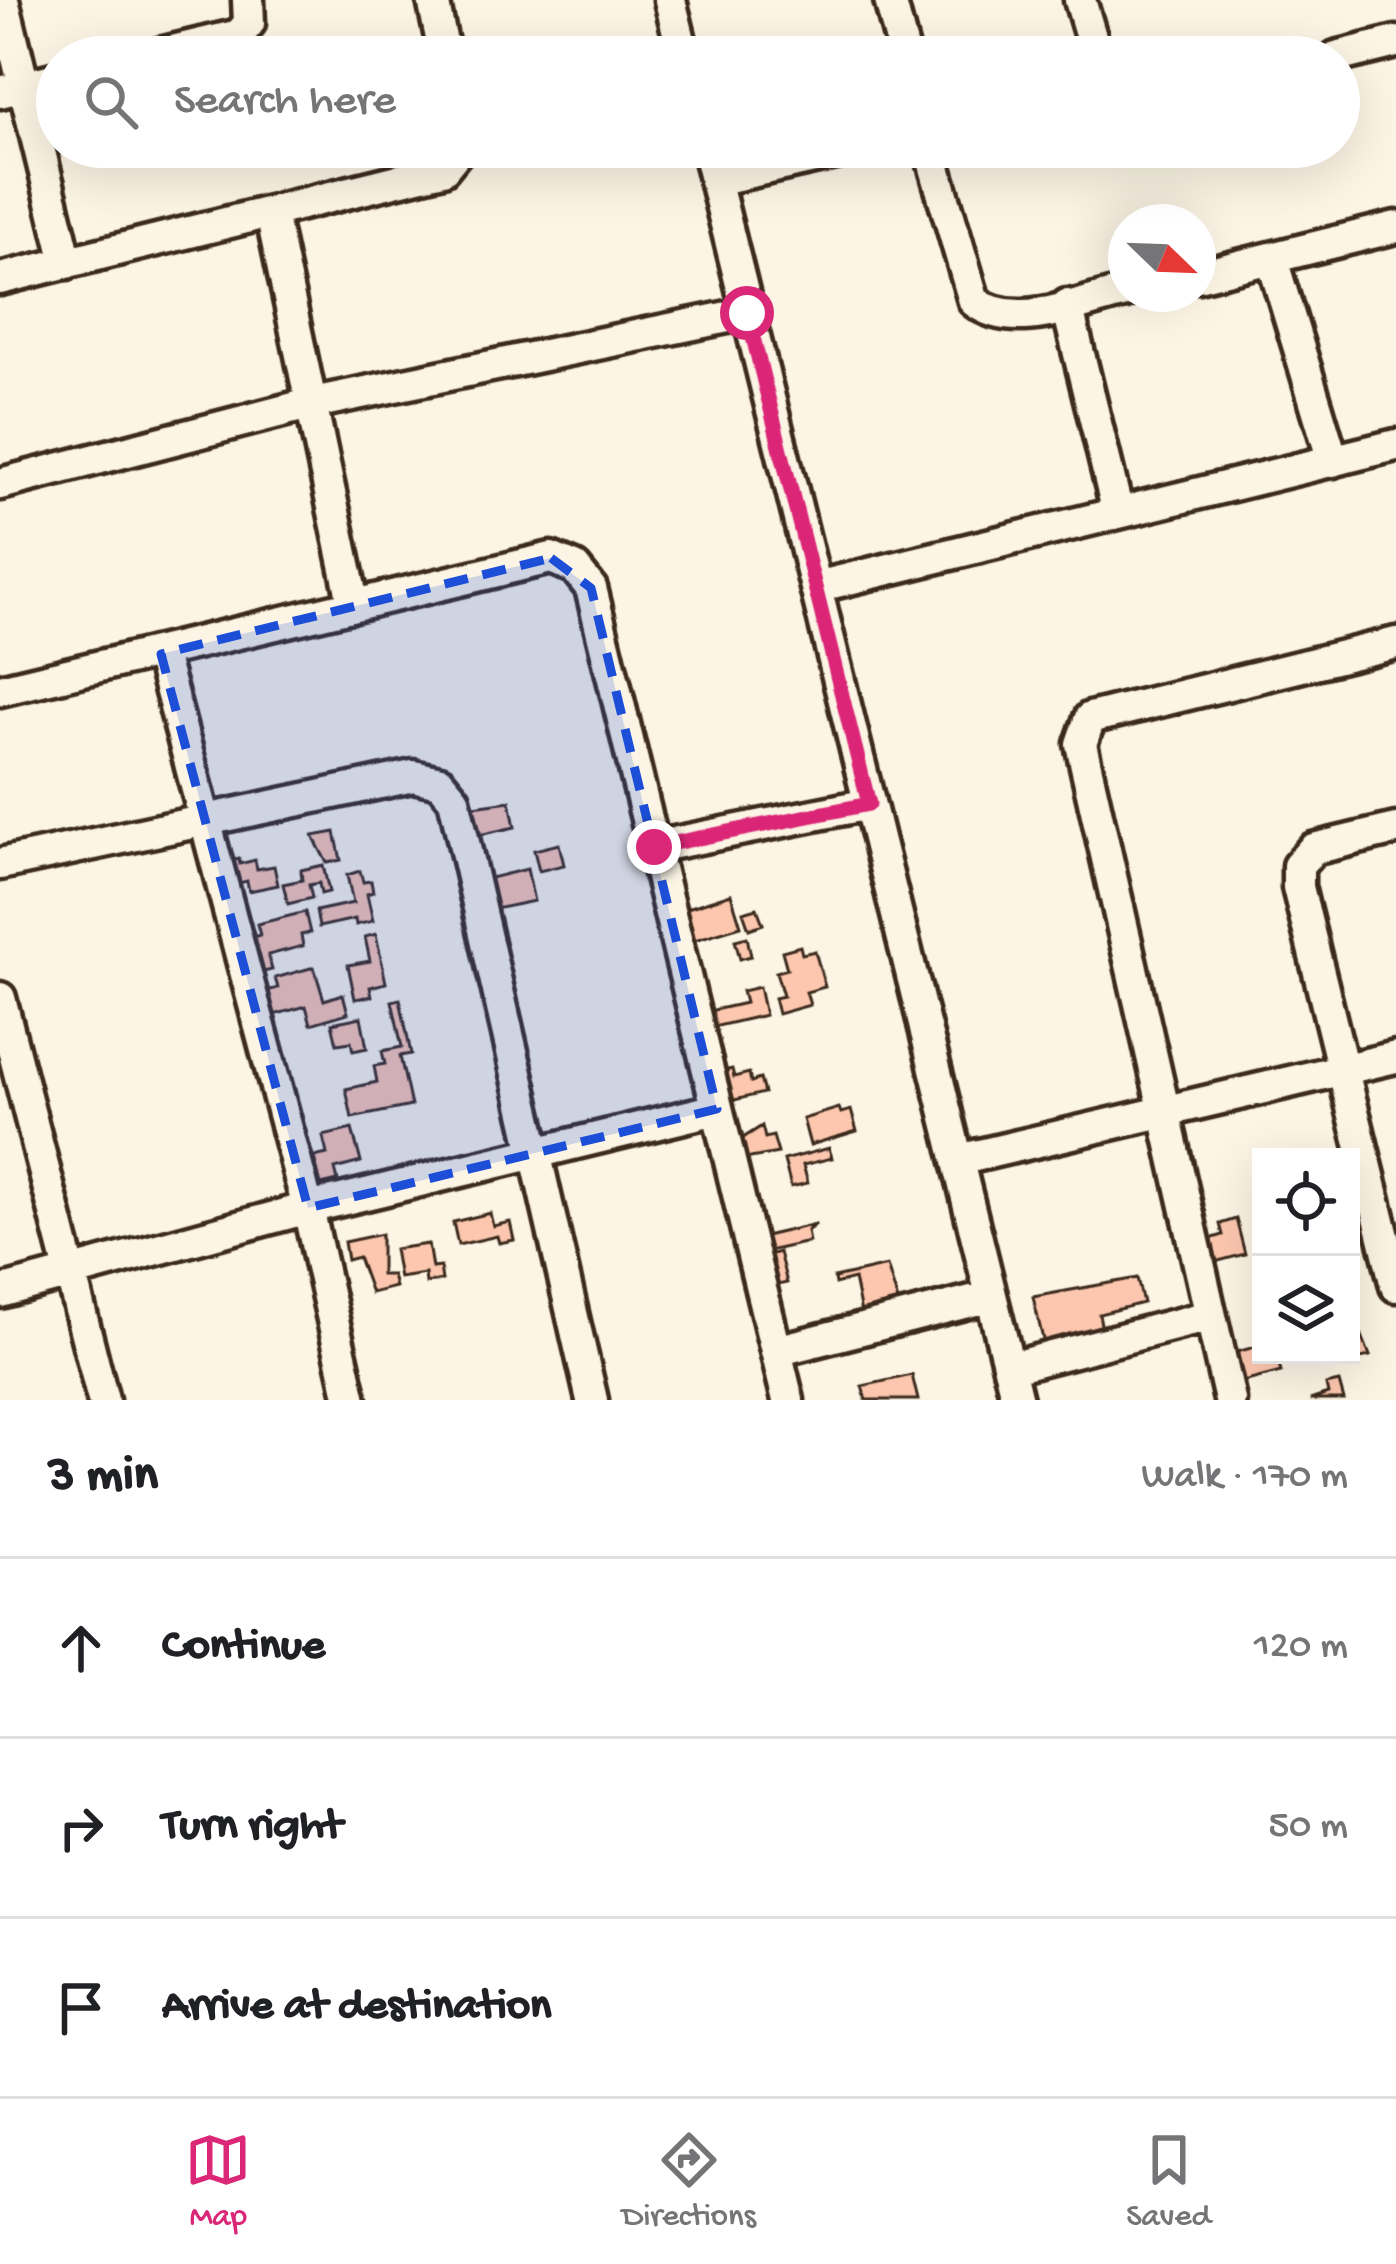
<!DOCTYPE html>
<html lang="en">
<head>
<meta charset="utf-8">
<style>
  body { margin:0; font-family:"Gochi Hand",sans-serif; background:#f6f6f6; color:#202124 }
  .controls { position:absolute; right:36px; bottom:36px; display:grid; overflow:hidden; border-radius:0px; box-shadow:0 12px 48px #0002 }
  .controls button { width:108px; height:108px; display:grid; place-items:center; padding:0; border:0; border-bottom:3px solid #e0e0e0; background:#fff; color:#202124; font:60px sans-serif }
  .compass { position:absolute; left:1108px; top:204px; width:108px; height:108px; border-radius:50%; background:#fff; box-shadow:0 12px 48px #0002; rotate:113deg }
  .stop { position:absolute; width:36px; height:36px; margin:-27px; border:9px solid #db2777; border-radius:50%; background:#fff }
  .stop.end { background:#db2777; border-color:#fff; box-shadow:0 3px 12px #0008 }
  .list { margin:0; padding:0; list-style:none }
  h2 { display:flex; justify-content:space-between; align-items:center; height:156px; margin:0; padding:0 48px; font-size:51px }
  h2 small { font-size:39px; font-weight:400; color:#757577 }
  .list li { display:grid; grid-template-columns:78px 1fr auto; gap:36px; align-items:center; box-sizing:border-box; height:180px; padding:0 48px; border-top:3px solid #e0e0e0 }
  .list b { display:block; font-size:45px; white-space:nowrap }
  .list em { font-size:39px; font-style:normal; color:#757577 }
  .icon { flex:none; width:66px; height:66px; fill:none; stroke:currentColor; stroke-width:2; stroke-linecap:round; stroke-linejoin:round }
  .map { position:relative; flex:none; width:1396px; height:1400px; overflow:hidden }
  .search { position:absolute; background:#fff; box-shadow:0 12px 48px #0002; left:36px; right:36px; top:36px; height:132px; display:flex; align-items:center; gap:30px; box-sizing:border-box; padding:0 42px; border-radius:66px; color:#757577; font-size:45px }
  .sheet { height:696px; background:#fff }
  nav { display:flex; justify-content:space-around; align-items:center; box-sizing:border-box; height:168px; border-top:3px solid #e0e0e0; background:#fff; font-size:33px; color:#757577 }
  nav a { display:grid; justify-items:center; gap:6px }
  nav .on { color:#db2777 }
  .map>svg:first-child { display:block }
</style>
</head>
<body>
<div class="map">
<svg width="1396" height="1400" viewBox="0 0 1396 1400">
  <rect width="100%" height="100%" fill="#fcf5e5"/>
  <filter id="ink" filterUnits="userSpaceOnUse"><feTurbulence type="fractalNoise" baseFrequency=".00833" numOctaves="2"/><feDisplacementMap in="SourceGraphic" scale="24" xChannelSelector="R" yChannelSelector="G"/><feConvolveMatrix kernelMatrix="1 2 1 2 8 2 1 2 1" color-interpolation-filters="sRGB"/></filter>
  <g filter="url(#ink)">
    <path fill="#fdc7af" stroke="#3b2a1e" stroke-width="3" d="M510 801 515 827 465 838 459 808Z
      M335 832 341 860 327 863 313 836Z
      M559 844 564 865 539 871 534 850Z
      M239 859 240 864 255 860 257 869 274 866 278 885 249 891 247 881 230 885 226 862Z
      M323 865 329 892 321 894 319 883 309 885 312 898 288 904 283 884 302 880 301 870Z
      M527 869 534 901 485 911 478 881Z
      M360 871 363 882 371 881 373 892 367 894 373 921 356 925 355 919 319 927 316 911 353 903 347 875Z
      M731 894 741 926 688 942 678 911Z
      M757 908 763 924 749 929 743 912Z
      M305 912 310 933 301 935 303 946 268 955 272 970 251 975 242 940 260 935 257 924Z
      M376 934 386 983 370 987 372 996 355 999 348 965 370 961 365 937Z
      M747 937 751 956 740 959 735 940Z
      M800 946 802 954 815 951 825 987 806 992 810 1005 778 1014 774 998 783 996 776 972 787 969 782 951Z
      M314 967 324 1000 343 994 348 1013 311 1024 306 1006 267 1017 260 993 278 988 275 978Z
      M759 987 765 1015 709 1028 705 1012 745 1003 742 991Z
      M400 999 411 1054 400 1056 411 1106 352 1118 346 1089 377 1082 374 1066 385 1064 382 1051 402 1047 392 1001Z
      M361 1017 367 1048 353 1051 351 1042 337 1044 332 1023Z
      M732 1069 734 1077 749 1073 751 1082 760 1079 764 1093 722 1103 715 1073Z
      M839 1108 841 1113 851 1110 857 1131 810 1145 803 1119Z
      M762 1126 765 1138 773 1136 778 1153 745 1159 740 1140Z
      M352 1129 361 1162 335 1169 338 1181 321 1185 314 1157 327 1154 323 1136Z
      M829 1148 832 1158 803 1165 808 1183 791 1187 784 1160Z
      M490 1213 493 1226 510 1222 514 1240 499 1243 497 1236 458 1245 453 1222Z
      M1236 1219 1245 1254 1215 1262 1210 1239 1223 1235 1220 1224Z
      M816 1224 807 1231 809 1242 768 1251 765 1236Z
      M381 1234V1275H392L395 1287 371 1293 358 1257 347 1260 344 1242Z
      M428 1244 432 1268 440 1267 442 1280 426 1283 425 1274 399 1278 394 1249Z
      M779 1252 787 1283 770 1287 761 1257Z
      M887 1266 902 1314 863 1322 854 1279 835 1284 834 1278Z
      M1137 1278 1143 1303 1099 1314 1103 1334 1045 1348 1033 1297Z
      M1361 1333 1370 1356 1352 1360 1351 1336Z
      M1261 1345V1355H1276L1281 1372 1243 1382 1237 1352Z
      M912 1375 918 1400H866L862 1386Z
      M1339 1382 1344 1400H1310L1328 1394 1326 1385Z"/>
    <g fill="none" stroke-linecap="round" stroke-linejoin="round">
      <g stroke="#3b2a1e" stroke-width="39">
        <path id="minor" d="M3 0 67 263
          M433 0 445 57
          M670 0 684 57
          M890 0 905 57
          M1080 0 1097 57
          M147 57 239 35 249 23 248 0
          M1336 57 1396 42
          M0 92 57 78
          M707 147 1017 1400
          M929 147 974 301C1014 333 1080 302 1126 292
          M715 180 863 147
          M271 213 353 602
          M1272 259 1333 461
          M1198 276 1396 227
          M0 279 443 169 461 147
          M1067 305 1118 513
          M0 484 313 403 747 313
          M816 587 1396 445
          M161 654 308 1208 351 1400
          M0 690 551 558 575 568 591 588 788 1400
          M1396 829 1313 849 1298 866V887L1396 1286
          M654 847 869 804
          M0 864 413 776 440 782 454 799 592 1400
          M0 998 103 1400
          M958 1160 1396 1057
          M0 1292 308 1208 717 1109
          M776 1351 991 1296
          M1009 1368 1209 1316
          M1230 1400 1081 744 1090 718 1396 643"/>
      </g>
      <use href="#minor" stroke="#fcf5e5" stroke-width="30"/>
    </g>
  </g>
  <g fill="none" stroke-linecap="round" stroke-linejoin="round" filter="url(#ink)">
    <path stroke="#db2777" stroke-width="15" d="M654 847 869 804 747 313"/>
  </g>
  <path fill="#1d4ed8" fill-opacity="0.2" stroke="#1d4ed8" stroke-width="9" stroke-dasharray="24 15" stroke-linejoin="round" d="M551 558 591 588 717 1109 308 1208 161 654Z"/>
</svg>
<div class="controls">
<button><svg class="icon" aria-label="locate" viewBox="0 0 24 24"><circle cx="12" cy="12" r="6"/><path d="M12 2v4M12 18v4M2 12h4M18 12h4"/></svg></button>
<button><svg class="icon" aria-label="layers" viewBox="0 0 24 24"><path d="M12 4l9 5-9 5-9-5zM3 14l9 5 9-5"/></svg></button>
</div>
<svg class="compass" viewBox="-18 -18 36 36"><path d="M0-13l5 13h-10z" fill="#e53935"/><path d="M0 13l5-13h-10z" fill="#757577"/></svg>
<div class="stop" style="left:747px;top:313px"></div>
<div class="stop end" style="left:654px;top:847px"></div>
<div class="search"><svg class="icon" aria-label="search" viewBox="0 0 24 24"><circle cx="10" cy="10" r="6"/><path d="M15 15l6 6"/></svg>Search here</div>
</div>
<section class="sheet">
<h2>3 min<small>Walk · 170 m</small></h2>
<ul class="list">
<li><svg class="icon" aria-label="ahead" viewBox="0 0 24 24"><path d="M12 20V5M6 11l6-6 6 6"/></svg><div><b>Continue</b></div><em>120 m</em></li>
<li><svg class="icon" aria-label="right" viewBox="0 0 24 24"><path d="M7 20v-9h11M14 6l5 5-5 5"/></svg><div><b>Turn right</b></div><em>50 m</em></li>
<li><svg class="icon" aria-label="arrive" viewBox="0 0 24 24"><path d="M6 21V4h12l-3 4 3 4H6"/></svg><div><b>Arrive at destination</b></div></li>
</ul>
</section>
<nav>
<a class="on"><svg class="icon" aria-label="map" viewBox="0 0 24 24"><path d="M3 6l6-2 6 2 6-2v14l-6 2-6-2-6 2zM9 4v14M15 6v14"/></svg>Map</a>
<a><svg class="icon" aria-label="directions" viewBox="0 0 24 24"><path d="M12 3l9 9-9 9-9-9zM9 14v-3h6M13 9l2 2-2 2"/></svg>Directions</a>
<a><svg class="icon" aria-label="saved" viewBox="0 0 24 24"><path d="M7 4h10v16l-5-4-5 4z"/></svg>Saved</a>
</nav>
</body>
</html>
